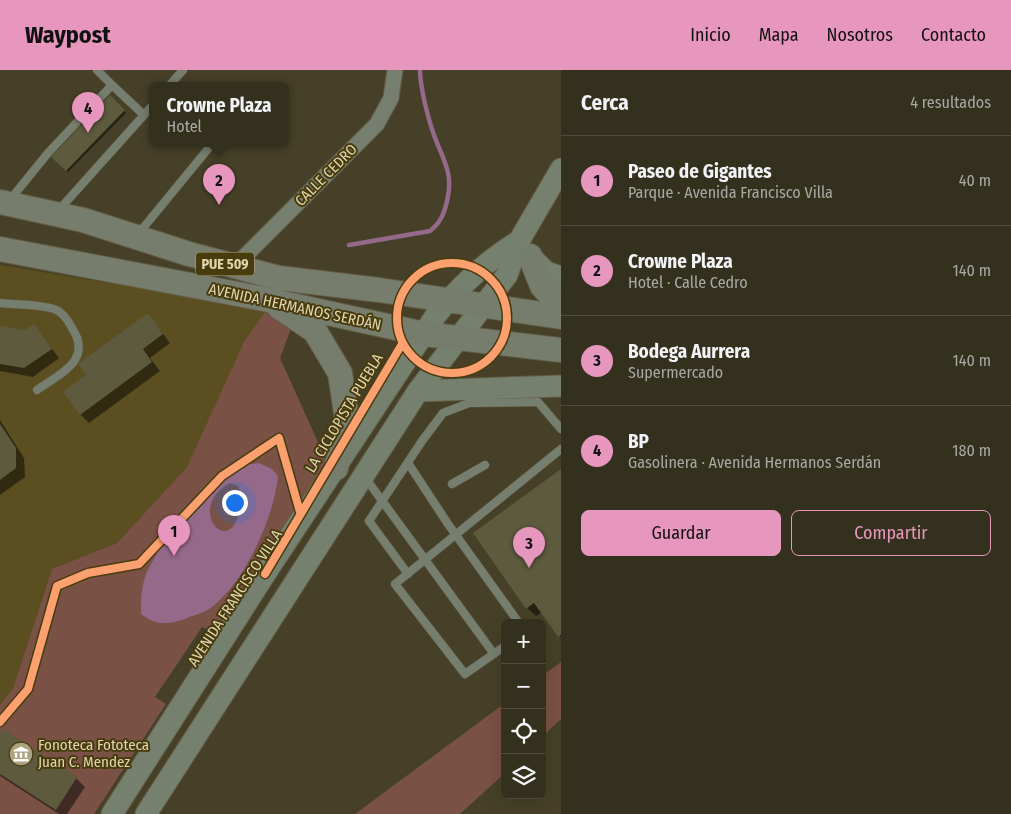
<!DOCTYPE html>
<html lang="es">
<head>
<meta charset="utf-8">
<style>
  body { margin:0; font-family:"Fira Sans Condensed",sans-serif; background:#3c3827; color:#f1f3f6 }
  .controls { position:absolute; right:15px; bottom:15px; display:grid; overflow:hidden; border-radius:8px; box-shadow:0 5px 20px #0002 }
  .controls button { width:45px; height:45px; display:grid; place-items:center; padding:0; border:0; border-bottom:1px solid #4e4b3c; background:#34301e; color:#f1f3f6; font:25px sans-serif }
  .you { position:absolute; left:234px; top:432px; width:18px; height:18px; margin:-12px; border:4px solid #fff; border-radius:50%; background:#1a73e8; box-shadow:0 0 0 8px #1a73e833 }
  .badge { display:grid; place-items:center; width:32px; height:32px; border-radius:50%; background:#e797bd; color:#111; font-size:16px; font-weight:700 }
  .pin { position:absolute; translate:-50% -41px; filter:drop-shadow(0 1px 2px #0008) }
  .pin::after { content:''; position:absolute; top:26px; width:18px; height:15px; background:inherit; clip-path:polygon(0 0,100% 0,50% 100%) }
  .popup { position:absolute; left:149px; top:12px; width:140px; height:65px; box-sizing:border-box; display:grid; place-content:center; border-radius:8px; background:#34301e; filter:drop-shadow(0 1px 4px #0005); font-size:16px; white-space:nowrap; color:#a9a9a4 }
  .popup b { font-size:19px; color:#f1f3f6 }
  .popup::after { content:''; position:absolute; left:50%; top:100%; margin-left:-10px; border:10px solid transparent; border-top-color:#34301e }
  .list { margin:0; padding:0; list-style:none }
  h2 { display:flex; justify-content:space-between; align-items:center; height:65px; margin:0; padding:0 20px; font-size:21px }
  h2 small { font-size:16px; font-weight:400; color:#a9a9a4 }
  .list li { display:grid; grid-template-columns:32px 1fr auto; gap:15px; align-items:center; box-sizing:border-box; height:90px; padding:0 20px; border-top:1px solid #4e4b3c }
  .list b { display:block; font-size:19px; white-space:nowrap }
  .list p { margin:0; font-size:16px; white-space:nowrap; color:#a9a9a4 }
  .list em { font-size:16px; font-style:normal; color:#a9a9a4 }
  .actions { display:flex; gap:10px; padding:15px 20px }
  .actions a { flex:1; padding:11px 0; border:1px solid #e797bd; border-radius:8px; text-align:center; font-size:18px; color:#e797bd }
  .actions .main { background:#e797bd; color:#111 }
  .icon { flex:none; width:28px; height:28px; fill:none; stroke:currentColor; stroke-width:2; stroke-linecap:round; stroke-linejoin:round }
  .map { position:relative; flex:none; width:561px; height:744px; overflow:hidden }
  header { display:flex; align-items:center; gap:30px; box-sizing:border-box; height:70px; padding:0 25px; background:#e797bd; color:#111 }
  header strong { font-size:24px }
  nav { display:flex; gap:28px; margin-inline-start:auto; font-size:18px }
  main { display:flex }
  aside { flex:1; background:#34301e }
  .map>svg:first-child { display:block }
</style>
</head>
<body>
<header>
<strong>Waypost</strong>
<nav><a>Inicio</a><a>Mapa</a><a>Nosotros</a><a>Contacto</a></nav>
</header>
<main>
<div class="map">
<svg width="561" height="744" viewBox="0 0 561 744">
  <rect width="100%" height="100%" fill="#464028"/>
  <path fill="#5b4f21" d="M0 195 267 239 187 397 117 473 52 499 13 618 0 636Z"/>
  <path fill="#795145" d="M267 239 292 256 280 288 327 392 214 562 202 557 155 627 166 634 94 744H0V635L13 618 52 499 117 473 187 397 244 272Z
    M561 592V649L542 667V606Z
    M505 633V703L460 744H355Z"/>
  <path fill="#946989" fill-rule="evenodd" d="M259 393 272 399 278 406C274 447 245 512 212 537 206 542 195 545 187 548 169 555 157 556 141 544 141 532 141 519 145 507 157 476 209 405 240 395 246 394 253 394 259 393ZM230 413 238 416C242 424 241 434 239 443 228 488 185 438 230 413Z"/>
  <path fill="#0007" d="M110 27 126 43 68 102 53 87Z
    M148 244 170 273 150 288 160 301 89 353 80 344 88 305Z
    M34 256 59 288 33 307 0 301V257L26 262Z
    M0 350 24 388 25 407 0 425Z
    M561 401V568L542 542 536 546 527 538Z
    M3 661 76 708 85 717 67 744H59L0 706V666Z"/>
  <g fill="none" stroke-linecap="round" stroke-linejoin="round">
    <path stroke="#946989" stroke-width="4.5" d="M349 175 430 161C441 152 444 144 447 131 454 103 443 90 434 65 428 48 420 17 420 0"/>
  </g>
  <path fill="#5d5a3e" d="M110 25 125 40 66 101 51 87Z
    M148 243 163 264 143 279 152 292 80 345 63 322 86 305 78 294Z
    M34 254 52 279 24 298 0 294V256L25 260Z
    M0 354 16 378V398L0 410Z
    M561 399V565L558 567 534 533 526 539 473 463Z
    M3 659 77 707 56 740 0 704V664Z"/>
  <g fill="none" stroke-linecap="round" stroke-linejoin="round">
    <g stroke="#635c45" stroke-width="9">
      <path id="lane" d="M97 0 112 15
        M169 16 183 0
        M144 45 153 35
        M9 131 48 83 112 15 144 45 58 141
        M139 163 212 74
        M0 233C17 235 37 234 54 239 63 242 68 250 72 258 93 290 61 303 37 320
        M408 393 448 454 519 553
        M364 406 494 584
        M452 414 485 395
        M408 504 369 451 422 371 443 343 469 333 538 332 561 359
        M505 576 465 604 395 514 561 379"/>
    </g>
    <g stroke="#635c45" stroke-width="17">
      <path id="street" d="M234 197 377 54 391 28 395 0"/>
    </g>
    <g stroke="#635c45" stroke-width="23">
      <path id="secondary" d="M529 185 546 202 561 207
        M418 321 561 316
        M112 744 265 504 436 245C460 216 487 190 519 171
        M146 744 418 321 507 205 519 171 561 99"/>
    </g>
    <g stroke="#635c45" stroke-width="26">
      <path id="primary" d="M0 132 83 150 189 184 279 208 379 220 561 247
        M0 179 259 228 424 264 561 280
        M530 186 542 216 561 237
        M279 237 315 261 340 303 347 350 336 398"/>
    </g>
    <use href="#lane" stroke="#767e70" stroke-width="8"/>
    <use href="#street" stroke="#767e70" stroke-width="15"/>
    <use href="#secondary" stroke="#76806f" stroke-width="21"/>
    <use href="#primary" stroke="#767d6c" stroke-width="24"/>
    <g stroke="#483c0f" stroke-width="11">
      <path id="cycleway" d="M397 248a55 55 0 1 1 110 0a55 55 0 1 1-110 0Z
        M265 504 402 274
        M0 652 28 619 57 516 88 503 139 494 222 406 279 368 300 442"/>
    </g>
    <use href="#cycleway" stroke="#fca06f" stroke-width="8"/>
  </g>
  <defs>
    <g id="museum-disc" transform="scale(1.25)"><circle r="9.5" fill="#aba280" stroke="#483c0f"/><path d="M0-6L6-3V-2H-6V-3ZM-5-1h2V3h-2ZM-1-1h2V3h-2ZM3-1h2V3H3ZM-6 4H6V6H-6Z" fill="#fff"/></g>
  </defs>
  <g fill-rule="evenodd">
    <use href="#museum-disc" x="21" y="684"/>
  </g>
  <g text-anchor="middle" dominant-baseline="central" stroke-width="4" stroke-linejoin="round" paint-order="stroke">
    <rect fill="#483c0f" stroke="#b3a87f" stroke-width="1" x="196" y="182.5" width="58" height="23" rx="4"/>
    <g font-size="14" font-weight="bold" fill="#e1d6af">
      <text x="225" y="194">PUE 509</text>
    </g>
    <g font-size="15" fill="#e1d6af" stroke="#483c0f">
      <text transform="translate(326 105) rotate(-45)">CALLE CEDRO</text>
      <text transform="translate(295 237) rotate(12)">AVENIDA HERMANOS SERDÁN</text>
      <text transform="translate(344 343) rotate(-59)">LA CICLOPISTA PUEBLA</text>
      <text transform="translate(235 528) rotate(-57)">AVENIDA FRANCISCO VILLA</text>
    </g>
    <g font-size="15" fill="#e1d6af" stroke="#483c0f" text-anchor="start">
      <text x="38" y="675">Fonoteca Fototeca<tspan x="38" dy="17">Juan C. Mendez</tspan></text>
    </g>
  </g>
</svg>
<div class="controls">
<button>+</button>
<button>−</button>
<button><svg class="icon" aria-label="locate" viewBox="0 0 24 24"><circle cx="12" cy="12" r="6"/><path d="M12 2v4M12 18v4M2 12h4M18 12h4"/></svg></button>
<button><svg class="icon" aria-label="layers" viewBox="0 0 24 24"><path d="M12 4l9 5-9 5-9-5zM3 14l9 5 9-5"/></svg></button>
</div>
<div class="you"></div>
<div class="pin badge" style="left:174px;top:486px">1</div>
<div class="pin badge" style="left:219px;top:135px">2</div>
<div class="popup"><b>Crowne Plaza</b>Hotel</div>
<div class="pin badge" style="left:529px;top:498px">3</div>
<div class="pin badge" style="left:88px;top:63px">4</div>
</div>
<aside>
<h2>Cerca<small>4 resultados</small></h2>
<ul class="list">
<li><span class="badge">1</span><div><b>Paseo de Gigantes</b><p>Parque · Avenida Francisco Villa</p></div><em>40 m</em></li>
<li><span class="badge">2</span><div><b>Crowne Plaza</b><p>Hotel · Calle Cedro</p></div><em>140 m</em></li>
<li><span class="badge">3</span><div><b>Bodega Aurrera</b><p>Supermercado</p></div><em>140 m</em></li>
<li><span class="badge">4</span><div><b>BP</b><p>Gasolinera · Avenida Hermanos Serdán</p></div><em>180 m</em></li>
</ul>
<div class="actions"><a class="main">Guardar</a><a>Compartir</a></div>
</aside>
</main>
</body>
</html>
